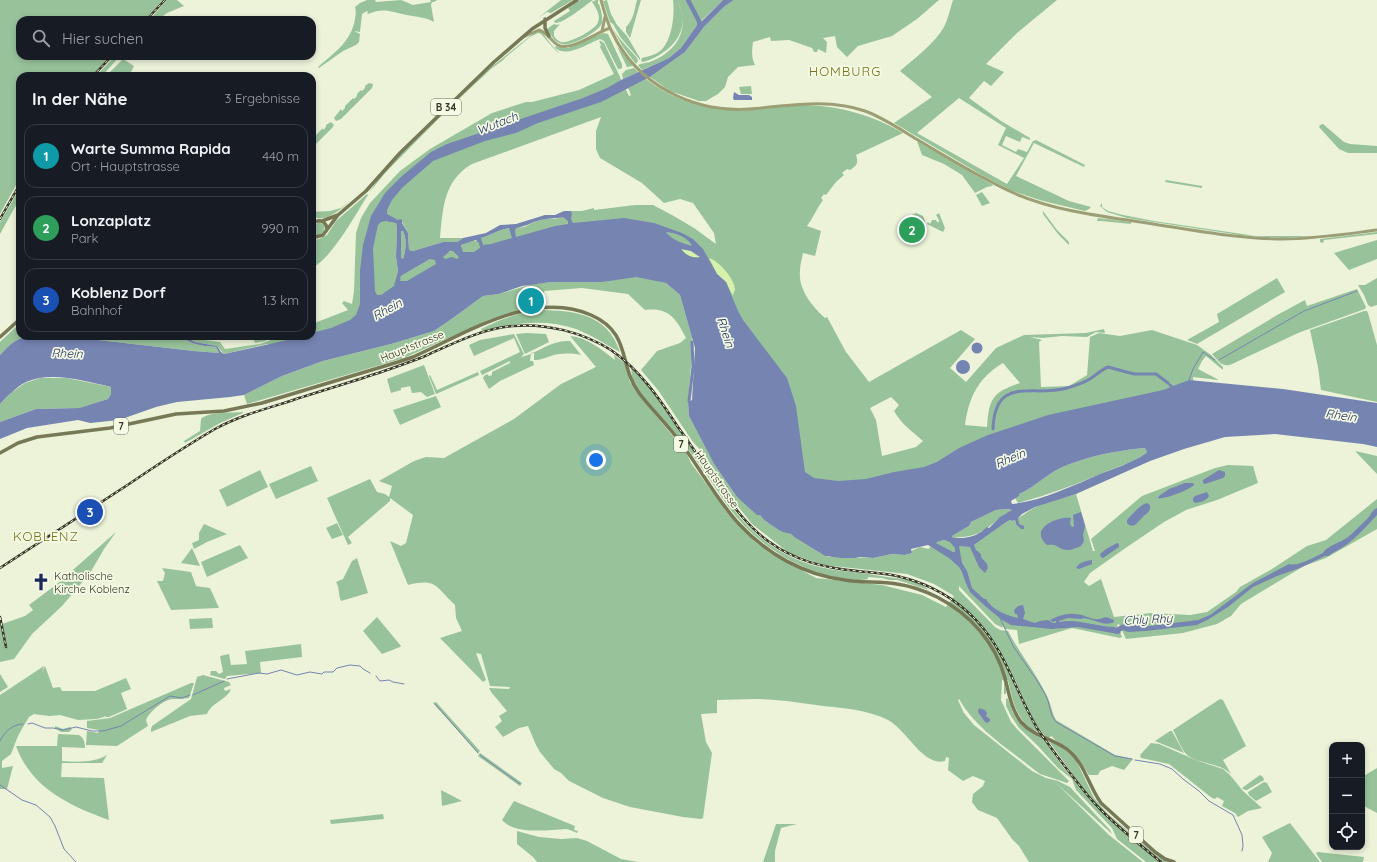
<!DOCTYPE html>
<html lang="de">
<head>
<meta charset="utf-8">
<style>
  body { margin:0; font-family:Quicksand,sans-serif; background:#20242c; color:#f1f3f6 }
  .controls { position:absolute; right:12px; bottom:12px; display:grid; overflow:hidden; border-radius:8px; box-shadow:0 2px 6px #0003 }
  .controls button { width:36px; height:36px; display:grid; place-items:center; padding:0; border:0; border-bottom:1px solid #363941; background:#171b24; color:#f1f3f6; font:20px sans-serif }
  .you { position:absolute; left:596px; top:460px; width:14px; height:14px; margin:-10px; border:3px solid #fff; border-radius:50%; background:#1a73e8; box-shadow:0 0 0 6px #1a73e833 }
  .badge { display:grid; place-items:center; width:26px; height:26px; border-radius:50%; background:#9097b0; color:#fff; font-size:13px; font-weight:700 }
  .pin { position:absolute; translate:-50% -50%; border:2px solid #fff; box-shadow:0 1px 4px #0006 }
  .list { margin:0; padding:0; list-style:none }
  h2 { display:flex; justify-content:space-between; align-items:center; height:52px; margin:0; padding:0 16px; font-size:17px }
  h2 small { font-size:13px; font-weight:400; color:#9ea1a6 }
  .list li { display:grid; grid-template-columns:26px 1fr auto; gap:12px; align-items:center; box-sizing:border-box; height:64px; margin:0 8px 8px; padding:0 8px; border:1px solid #363941; border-radius:12px }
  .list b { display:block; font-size:15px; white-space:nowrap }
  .list p { margin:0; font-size:13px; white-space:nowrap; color:#9ea1a6 }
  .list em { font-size:13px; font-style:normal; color:#9ea1a6 }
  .icon { flex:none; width:22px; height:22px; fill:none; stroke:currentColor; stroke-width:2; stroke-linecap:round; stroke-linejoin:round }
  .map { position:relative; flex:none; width:1377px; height:862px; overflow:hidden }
  .search { position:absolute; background:#171b24; box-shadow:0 2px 6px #0003; left:16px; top:16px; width:300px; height:44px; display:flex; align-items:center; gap:10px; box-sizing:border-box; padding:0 14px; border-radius:12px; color:#9ea1a6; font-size:15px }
  .panel { position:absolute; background:#171b24; box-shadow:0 2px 6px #0003; left:16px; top:72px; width:300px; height:268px; border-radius:12px }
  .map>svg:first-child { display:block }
</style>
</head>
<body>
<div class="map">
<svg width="1377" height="862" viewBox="0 0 1377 862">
  <rect width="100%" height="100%" fill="#ecf3d9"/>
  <path fill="#98c39a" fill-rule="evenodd" d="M0 0H163L144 20H20V56H111L92 76H20V178L0 214Z
    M167 0H177L184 6 167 13 158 20H149Z
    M367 0H375L376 2 401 0 413 5 431 2 430 0H437L434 2H432L431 5 434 22C425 17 417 17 407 15 391 12 384 7 368 14H367L368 12 367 11 362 14 360 32 354 31 360 34 359 42 356 45 343 51 319 68 318 67C335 52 351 42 355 19 356 14 356 10 355 7L360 3Z
    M561 0H573L551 13 547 12 538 18Z
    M580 0H593C584 6 565 23 555 23L554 21 570 11 568 8Z
    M596 0H598V4H599C601 10 603 17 602 23 599 32 571 47 562 44 555 43 551 35 547 29L554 24 557 25 560 24 554 31V36C556 39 558 41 561 42 568 44 596 30 598 22 601 15 596 8 592 2Z
    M607 0 611 14 617 25 627 36 640 58V60L621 38 613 24 610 22 603 1Z
    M637 0H641L630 38 626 32V27C634 19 634 11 637 0Z
    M673 0H677C693 30 672 53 643 62L641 61 642 58C649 56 655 55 660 51 672 42 675 14 673 0Z
    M677 0H723L697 25 681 48 669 58 642 70 638 65C642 63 646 63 650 62 678 51 691 28 677 0Z
    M734 0H939L917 19 892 36 858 46 847 57 837 47 835 36 823 38 827 42 826 53 818 49 817 52H814L812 48 789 40 771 41 770 37 753 42C752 50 751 57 755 65L738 67 728 77 725 87 718 94 706 101H699L670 91 650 77 685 52 704 27 725 6Z
    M953 0H1057L1017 33 986 64 1004 72 991 86 984 81 969 98 1001 121 1030 138V140L1022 137 1020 142 1006 136 1002 145 1016 152 1018 149 1027 152 1033 141 1036 140 1085 165 1084 167 1034 143 1016 176 1069 201 1091 207 1089 209 1085 211 1043 201 1012 191 985 177 894 123 932 97 900 71C914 59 935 43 944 27 948 19 950 9 953 0ZM959 98 1006 128 998 145 1024 158 1007 184 917 133Z
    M612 28 620 39 637 58 638 61 636 64 623 47Z
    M539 31 542 32 550 43 558 52 561 53 557 52 541 34 538 33 530 37 506 57 502 61 499 63 491 69 449 108 385 173 369 193 379 178 401 154 489 69 534 33Z
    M603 33 608 34 622 64V68L620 69H618L604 41 600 39C587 44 567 58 555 48L556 46 568 48Z
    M612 36 617 46 631 63 633 66 627 67Z
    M599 41H601L604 43 629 96 631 95 628 88 646 79C675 102 713 113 751 110 769 109 787 105 805 105 840 106 873 115 903 133L856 155C859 164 856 166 850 170L847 169 842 173 844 175 836 182 826 195 824 194 821 198 823 200C817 208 813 218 807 226L821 231 815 256 803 253C802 259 800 265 800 271 798 290 813 307 825 318L827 317 846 352 869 382 961 330 975 339 950 368 966 382 996 348 1024 335 1086 333 1104 329 1105 333 1096 332 1087 337 1062 336 1043 338 1030 337 1042 340 1039 342 1041 387 1069 386 1087 375 1090 337 1099 333 1120 336 1152 330 1197 345 1211 355 1223 367V370L1206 356 1202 361 1198 369 1219 380 1193 377 1196 407 805 500 718 303 629 244 325 344H267L224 354 217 346 195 342 185 336H193L204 340 220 342 225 349 260 344 282 336H312V324L348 310 342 303 344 301 352 304 354 291 356 233 361 218 370 203 400 171 430 149 492 113 526 102H532L579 90 614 74 600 47 601 45ZM601 117 596 131V149L600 158 642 183 664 203 680 199 693 203 714 233 716 244 694 228 672 215 653 205H635L594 210V208L582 211H571L572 213 555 219H541L524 227 516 228 511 232 509 228C498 230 491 235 480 238L482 241C474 240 468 242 461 245L462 247 430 259 401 276V278L396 280 398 271 396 257 397 228 396 223 402 222 408 233 409 250 413 251 443 242H457L463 238H440C443 209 443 181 472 164ZM1003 363 1020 383C992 392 989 399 987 427L965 425C969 397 978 378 1003 363ZM891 397 899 405 894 411C903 426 911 430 923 441L916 447 882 456 876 420 870 408Z
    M115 56H120L102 76H96Z
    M123 59 134 66 129 76H106Z
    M634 68 638 72 623 79 622 74 626 70Z
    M369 83 373 84 372 88 341 119 336 121 334 118 341 109 342 111 345 108V106L353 98 354 99 357 96V94L361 90 362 91 365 88V86Z
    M751 86 752 94H741L739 87Z
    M331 122 334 125 332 128 312 148V139L323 128V130L326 127V125Z
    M1323 124 1344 142 1350 144 1377 146V153H1348L1339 149 1319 127 1320 125Z
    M917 141 993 185 992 186 987 187 975 193 962 175 944 164 922 155Z
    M1166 180 1202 186V188L1165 182Z
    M20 188V198L0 234V222Z
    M982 192 990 203 982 206 976 195Z
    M367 194 368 195C355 215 333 257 312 268V240L319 239 327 235 336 221Z
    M349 202C340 210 323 225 312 215V212L330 211 341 208Z
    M1102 203V207L1108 211 1123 215 1154 221 1256 236H1315L1283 238 1240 235 1127 218 1107 212 1100 206Z
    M1043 211 1057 230 1069 242V245L1058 234 1043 214Z
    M916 213 923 216 925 221 915 243 912 244 901 238 900 236 912 215Z
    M939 213 945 228 943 232 927 224 928 222 930 224 932 220H936L937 222H939V220L936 215Z
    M1098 218 1131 222V224L1101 221H1097Z
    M319 222 324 225C326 233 321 234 315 236L312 235V226Z
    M401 231H403C407 239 406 250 403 259H401Z
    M1377 232V234L1324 240 1323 243 1320 242V239Z
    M1377 240V259L1349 270 1334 253Z
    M630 277H640L666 283 680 295 692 337 691 367 688 402 689 416 714 464 737 497 760 515 764 520 777 529 791 534 794 537 825 556 829 557 873 558 892 554 905 555 912 553 911 551 920 547 929 549V548L936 542 944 540 974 545 1005 523 1010 520 1012 521C1020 518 1026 512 1034 508 1045 502 1064 498 1076 494L1093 551H1095L1091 539 1142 496 1215 468 1228 465 1253 466 1258 483 1217 500 1186 510 1164 522 1127 547 1090 573 1084 582 1089 586 1101 579 1114 617 1151 613 1190 615 1207 612 1236 592 1240 587 1272 569 1307 546 1326 540 1377 499V529L1326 558 1304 566 1241 604 1231 616 1217 624 1183 633 1126 639 1119 624 1117 625 1122 637 1120 638 1072 628 1019 644 1017 630 1005 629 1002 625 1003 628 995 624 959 586V590L995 627 1000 630 1008 631C1020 654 1036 673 1047 696 1051 704 1052 713 1056 720L1115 755 1133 759 1124 770 1112 766 1100 771 1098 775H1089C1084 767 1079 758 1072 752 1066 746 1056 743 1052 736L1048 738C1033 727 1023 697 1015 680H1012L1028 714 1038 732C1017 724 1012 699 1008 680H1004L1006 689V694H1004V682L1003 680H1002L1001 700 1011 722 1017 729 1069 781 1067 783 1040 774 1032 768C1006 747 976 729 959 699L958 700 964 713 974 725 1032 771 1046 778 1058 781 1070 787 1110 830 1112 834 1055 782 1109 835 1143 862H1029L1019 846 1012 839 997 818 978 810 972 802 973 794 983 786 985 781 973 776 963 781 948 770 949 758 946 757 945 761C923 767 907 730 888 720 868 710 845 708 823 706 807 704 791 701 775 700 756 698 736 700 717 700V713L701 714 706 742 712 753 703 818 701 819 683 817 630 807 603 798 569 781 561 773 554 769 540 752 536 745 528 726 519 728 503 737 495 727 502 721 499 716 507 711 491 692 489 688 509 689 510 687 490 686 481 654 476 653 486 680 483 682 440 638 462 631 456 618 455 605C435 587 438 578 408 585L390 541 401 546 406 543 413 515 390 498V501L348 537 352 543 348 545 327 498 370 479 377 492 385 494 389 497 392 486 379 481 414 461 426 457 444 458 514 419 561 384 596 367 570 336C587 337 602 350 615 360L614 355 625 363 630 382 637 393 677 441 676 442 680 447 684 448 691 463 726 511 754 541 770 553 816 578 882 585 922 595 946 607 954 596 934 584 907 574 823 565 789 553 752 524 730 496 709 467 708 459 704 454 693 442 658 390 641 370 657 351 680 343 686 338C676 318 668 307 645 310L628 294 582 288 544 291 543 306H531L527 305 524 308 491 319 404 358 247 404 244 395 282 376 323 361 391 344 434 331 453 318 483 296 499 294 533 284 551 282H603Z
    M1277 278 1285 292 1197 344 1187 340 1219 322 1217 314Z
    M1377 278V305L1371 307 1368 305 1364 295 1358 285H1365Z
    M1357 289 1366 307 1365 309 1298 333 1230 365C1221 367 1217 359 1212 354L1279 314 1305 300 1307 306Z
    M535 310C571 310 607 312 620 352 605 344 591 335 576 329 545 318 513 323 483 331L481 329C499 320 516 314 535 310Z
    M1364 311H1367L1368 313 1377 345V402L1321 390 1318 367 1310 330Z
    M20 323V336H29C17 338 9 346 0 355V342Z
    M527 333 546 334 549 342 525 354 516 334Z
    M514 334 524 354 521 357C539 353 550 340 570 341L581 355C571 353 560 353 551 356 544 358 541 360 534 360V352L531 353 530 361H533L534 365 500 381 489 389 483 378 484 376 487 374 489 376 492 375V372L510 363V361L482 375 480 371 520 352 514 338 474 356 469 345 480 340Z
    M89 336H181C191 345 203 346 216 347L219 353 194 351 89 339Z
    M252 336H264L266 341 255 343Z
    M424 365 435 394 427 397 421 392 412 393 410 386 401 388V390L391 393 387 379Z
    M631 368 644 381 654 394 738 515C761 543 793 563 830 569 844 572 861 572 874 575 890 578 917 578 929 590L897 580H889L882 578 868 577V579C856 582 835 577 823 574 784 562 751 538 727 505 713 485 700 464 685 445 670 425 645 404 634 382 631 376 632 373 631 368Z
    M478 372 479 375 436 394 429 376 430 375 437 390Z
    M40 378H67L111 387V394L108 399 79 408 36 409 0 422V404L12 392 25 383Z
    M436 396 441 407 400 425 393 410Z
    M243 412V413L220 423 185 443 184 441 200 431 201 419C209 411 233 413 243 412Z
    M1145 448 1147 452C1136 461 1118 467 1105 472 1077 484 1048 495 1018 503L1015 498 1019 496V494C1031 489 1042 479 1053 472 1077 458 1118 450 1145 448Z
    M1355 451 1377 456V474Z
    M311 466 318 481 276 499 269 484Z
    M260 470 268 487 227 507 219 490Z
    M1007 509 1012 510 1008 513 1005 514C990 525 982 536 961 537 958 537 955 538 952 537V536L969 526 971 522 996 510Z
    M337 523 343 535 332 539 326 528Z
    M204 524 227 534 207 542 194 549 192 543 199 540V533Z
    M116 532 104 549 90 573 62 606 32 634 14 659 0 662V620L2 624 25 616 33 610 29 605 57 584Z
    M240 545 248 558 207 577 201 562Z
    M192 548 200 566 181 563Z
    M357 558 368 593 341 601C338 594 340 589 336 582L343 579 352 561Z
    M162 568 191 572 196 586 210 588 219 608 171 610 157 581H163L165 573Z
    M377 617 401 646 400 647 382 654 363 631Z
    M212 618 213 628 190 629 189 619Z
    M301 644 302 657 260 662 261 673 227 676 225 679 210 675 211 671H216L219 674 223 672 220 656 229 654 231 665 247 664 245 651Z
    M44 666 42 672 45 666 53 688 60 687 62 691H95L126 678 131 689 121 693 127 709 109 717H106L105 716 104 717 96 719 78 720 60 715 49 716 34 714 29 717 23 727 18 736 11 754 2 761V768L13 766 7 789H0V695Z
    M0 674 8 687 0 692Z
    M203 675 229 682 231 685 224 688 225 691 231 689C227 700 212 702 207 714L190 716 151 732V729L152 726 191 699 197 677Z
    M191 683H194L189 698C183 699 177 699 172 699 162 701 150 711 146 720L148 726 117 746 86 745 87 731 98 733 99 730 87 728V721L110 718Z
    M1006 698 1008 699 1013 713 1019 722 1042 738 1063 767 1098 809 1159 862H1146L1117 839 1112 828 1076 790 1072 779 1058 768 1037 745 1019 728 1011 716 1006 706Z
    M1220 699 1223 700 1246 746 1223 760 1231 774C1219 762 1200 765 1187 755 1181 749 1177 737 1173 730Z
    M436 702 480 751 478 753 433 703Z
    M55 726 63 729 70 727 72 729 69 732H61L55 728Z
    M1170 731H1172L1184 753 1155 741Z
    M58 734 79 735C84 738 85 743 85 748L62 747V761C77 762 94 763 107 755L102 763H62L61 777 104 778 109 820C70 806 31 788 16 746H57Z
    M1048 740 1061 747 1074 757 1078 764 1094 798 1107 813 1157 856 1169 862H1162L1098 806 1079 783Z
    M1151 743 1159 744 1198 761 1223 769 1230 775 1243 791 1262 808 1248 811 1238 817 1235 813 1222 806 1224 801 1217 797 1215 799 1212 798 1169 764 1141 758 1140 755Z
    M480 753 522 783 520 786 478 756Z
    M1377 768V813L1362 805V777Z
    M1260 775 1263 777 1264 780 1247 790H1245L1242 788Z
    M1264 782 1267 783 1272 792 1256 801 1249 795 1248 792Z
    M441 790 462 801 442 806Z
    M514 801 575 826 574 830 578 831 577 833 570 830 566 829C548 830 515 835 502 820Z
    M383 814 384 819 331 824 330 820Z
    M1290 823 1320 862H1268L1272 853 1262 837Z
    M776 824H797L781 828 775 851V862H763Z
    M517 831 539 837 561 839 577 838 587 841 621 859 638 862H537L533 857 517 844Z
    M1318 852 1364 857 1363 862H1322L1317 855 1316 853Z"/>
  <path fill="#d7f1ad" d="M681 248 691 251 700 257C693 259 685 255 681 248Z
    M709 258C719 261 735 279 735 290 734 292 733 294 733 296L726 282 717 274Z"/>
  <path fill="#7684b2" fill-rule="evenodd" d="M723 0H734L725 6 704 27 685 52 650 77 601 102 538 123 516 133 485 141 433 161 402 188 392 200 387 210V214L398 220 400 219 402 220V223L408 233 409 250 413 251 443 242H457L463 238 486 233 500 225 516 224 545 215H555L564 211H571L572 213 571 219 573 223 624 218 654 223 682 233 693 239 703 249 717 274 726 282 738 311 743 320 787 378 796 406 805 472 814 478 838 481 866 479 894 472 924 467 937 462 959 448 988 435 1048 415 1163 390 1189 380 1283 389 1377 403V447L1363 444 1275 434 1225 437 1184 449 1150 461 1076 494 1035 507 1022 514 1018 518 1019 524 1024 526V529H1021L1016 524V522L1015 520 1012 521 1010 520 1005 523 974 545 976 550 981 554V557L987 564 988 568 985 573 979 567 970 547 959 546 962 563 967 571 972 588 984 599H986C991 609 1007 616 1018 618L1017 614H1015L1014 610 1018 606 1023 605 1025 613 1023 619 1035 623 1040 621 1048 620 1053 623H1056V621L1053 622 1050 620C1058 616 1066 613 1075 614 1090 615 1091 623 1106 617L1114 620V622C1104 627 1094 619 1083 618L1082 619 1068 618 1059 621V622C1078 618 1096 627 1115 627V628C1117 628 1119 626 1121 625 1124 624 1145 625 1149 626L1198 620 1210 615 1253 583 1289 564C1298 567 1314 557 1323 553 1326 546 1342 542 1348 537 1355 531 1361 525 1367 519 1371 515 1372 510 1377 508V515C1368 524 1360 534 1350 542 1343 548 1335 551 1328 556H1325L1300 568 1277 576 1253 587 1228 607 1209 619 1197 625 1146 631 1128 632 1123 630 1120 632 1121 633 1118 634 1078 627 1052 629 1011 625 1002 620 985 606 970 592 965 581 962 572 959 567 949 558 928 545 911 549 912 553 905 555 892 554 873 558 860 557 855 558H841L825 556 794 537 791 534 783 532 777 529 764 520 760 515H757L737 497 714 464 689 416 688 402 692 400 695 348 680 295 666 283 636 277 603 282H551L522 286 499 294 483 296 453 318 434 331 391 344 323 361 282 376 244 395 230 397 177 402 156 407 119 420 90 423 78 420 27 428 0 439V422L36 409 79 408 108 399 111 394V387C84 381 52 371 26 382 16 387 7 397 0 404V355C7 348 13 341 22 338 34 333 64 337 78 338L79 336H89V339L194 351 219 353 216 347C203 346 191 345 181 336H185L195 342 217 346 221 352 224 354 292 339 302 336H312V333L331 328 350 320 356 315 360 304V271L363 245 371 216 385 193 402 176 431 152 447 144 583 98 607 88 623 79 669 58 681 48 697 25V21L699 20 701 22ZM563 217 568 221V224L555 226 516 237 515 231 516 228C525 227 532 222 540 220 548 218 555 219 563 217ZM386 221 396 223 397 228 396 257 398 271 394 286 381 295H377L375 291 373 248 378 225 381 222ZM509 228 512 238 491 244 483 245 481 238C491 235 498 230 509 228ZM401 231H403C407 239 406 250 403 259L401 258ZM666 232C676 233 688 237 692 246 684 244 670 239 666 232ZM476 240 479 243 480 248 474 252H463L461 245ZM681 249 691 251 700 257C693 259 685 255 681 249ZM450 251H453L459 257 457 259 452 257 445 259 443 257ZM430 259 435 260 436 264 407 281H400L401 276ZM1145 448 1147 452C1137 461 1113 469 1100 474 1072 486 1042 501 1012 504L1011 501 1019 496V494C1031 489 1042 479 1053 472 1077 458 1118 450 1145 448ZM1007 509 1012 510 1000 517 989 528 987 527C984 529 982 532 979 533 972 538 959 539 952 537V536L969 526 971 522 996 510ZM944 540 950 542 955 548V552H953L936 543 937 542Z
    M734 92 739 95H749L752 97V100H734L733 98Z
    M971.5 348a5.5 5.5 0 1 1 11 0a5.5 5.5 0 1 1-11 0Z
    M956 367a7 7 0 1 1 14 0a7 7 0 1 1-14 0Z
    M1219 470 1225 472V476L1223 478 1205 484 1203 483V480Z
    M1185 483H1193L1194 485C1191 489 1164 500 1158 498L1159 496 1169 489Z
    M1207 492 1209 496C1206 501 1201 502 1195 503L1193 501V498L1195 496Z
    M1147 503 1150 505C1151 513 1146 513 1142 518 1137 522 1134 530 1127 523V520C1133 514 1139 505 1147 503Z
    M1081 512 1085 526 1083 535 1084 541 1081 546C1076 548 1068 552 1062 549 1055 546 1056 544 1047 545 1028 529 1057 516 1071 518L1070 524 1072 527 1074 526 1073 515Z
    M1117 543 1119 544V547L1103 558 1101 557 1100 554 1106 549Z
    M1092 560V564L1079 569 1076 568C1080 562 1085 561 1092 560Z
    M979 708 985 710 987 713 986 716 990 719V721L987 723 985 722 978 712Z"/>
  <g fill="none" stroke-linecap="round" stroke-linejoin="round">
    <path stroke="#7684b2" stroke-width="1" d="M1219 360 1304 311 1357 291
      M1189 380 1193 369 1203 352 1215 360
      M1000 618 1013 646 1036 679 1045 694 1048 701 1052 716 1056 722 1115 756 1132 759
      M376 676 380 681 389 680 393 682 404 684
      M227 679 259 673 267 674 281 670 297 675 310 672 322 674 324 672H333L337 668 350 665 360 666 363 669 370 673
      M193 695 224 681
      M435 704 478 753
      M28 724 32 723 45 728H53L63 730 76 727 92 731H103L121 726 170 696 182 698 190 695
      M0 741C4 732 13 724 23 724
      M480 755 520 784
      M1135 760 1160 764 1172 769 1183 779 1199 791 1209 801 1233 815 1242 835 1243 846 1242 851
      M0 785 22 800 36 805 50 817 55 826 64 849 76 862"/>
    <path stroke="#7684b2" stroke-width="3" d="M1170 385 1172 387
      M689 401 693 367 692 342
      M993 429C995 374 1033 398 1067 388 1074 386 1083 383 1090 379 1096 375 1101 370 1108 367L1134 374H1156L1168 383"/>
    <path stroke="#7684b2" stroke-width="4.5" d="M688 0 701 25"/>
    <path stroke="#9c9f75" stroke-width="3" d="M601 0C604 11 607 22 612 32 637 85 693 113 750 109 789 106 827 98 865 111 884 118 901 130 918 140 950 159 982 179 1016 194 1061 213 1112 217 1159 225 1200 231 1241 239 1283 239 1314 239 1346 234 1377 230
      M602 31 605 17
      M523 37 539 30C548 33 551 41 558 45 571 52 597 32 610 28"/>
    <path stroke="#777956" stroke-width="3.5" d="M545 19V28L549 36
      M322 221 338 215
      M312 223C317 220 322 219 326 225L327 229
      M312 238 323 235 338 215 366 191 400 153 494 62 532 29 577 0
      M0 337 20 319
      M0 453 18 443 37 437 110 428 176 414 224 411 262 403 398 362 413 357C465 334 533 289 591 315 632 333 618 365 639 393 652 410 668 425 681 443 701 470 717 500 739 524 767 554 804 575 845 580 862 583 880 581 897 584 911 586 925 591 937 597 970 614 995 642 1005 678 1009 693 1011 709 1021 722 1034 737 1055 739 1069 751 1085 764 1089 787 1101 803L1155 852 1165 859 1174 862"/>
    <g stroke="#363626" stroke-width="2.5">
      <path id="rail" d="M146 20 165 0
        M93 76 112 56
        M0 219 20 184
        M0 568C43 540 86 512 129 484 157 465 186 446 215 429 237 417 261 410 284 403 314 393 345 384 375 374 391 369 407 363 423 357 452 344 480 329 513 326 546 323 582 332 611 350 640 370 659 398 678 427 691 445 703 463 715 481 731 503 746 525 768 541 795 561 825 568 857 571 872 573 887 573 901 577 929 584 956 599 976 620 1007 653 1015 691 1037 728 1045 740 1054 752 1063 764 1075 779 1086 795 1100 809 1119 828 1140 845 1161 862
        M0 617 6 647"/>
    </g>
    <use href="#rail" stroke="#f5fae5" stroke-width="1" stroke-dasharray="3" stroke-linecap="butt"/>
  </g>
  <defs>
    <g id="church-bare" transform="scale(1.38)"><path d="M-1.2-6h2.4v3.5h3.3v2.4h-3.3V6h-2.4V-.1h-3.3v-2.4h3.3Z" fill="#19275a" stroke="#f5fae5" stroke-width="2.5" paint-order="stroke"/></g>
  </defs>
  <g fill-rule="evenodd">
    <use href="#church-bare" x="41" y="582"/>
  </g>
  <g text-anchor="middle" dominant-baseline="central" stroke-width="3.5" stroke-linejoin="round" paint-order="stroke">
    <g fill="#f5fae5" stroke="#6f715f" stroke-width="1">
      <rect x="431" y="99" width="30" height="16" rx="3"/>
      <rect x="114" y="418" width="14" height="16" rx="3"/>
      <rect x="674" y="436" width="14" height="16" rx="3"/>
      <rect x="1129" y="827" width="14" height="16" rx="3"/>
    </g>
    <g font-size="10" font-weight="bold" fill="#363626">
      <text x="446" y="107">B 34</text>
      <text x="121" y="426">7</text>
      <text x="681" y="444">7</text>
      <text x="1136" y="835">7</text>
    </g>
    <g font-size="11" fill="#363626" stroke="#f5fae5">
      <text transform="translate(412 346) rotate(-22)">Hauptstrasse</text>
      <text transform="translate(717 479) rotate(55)">Hauptstrasse</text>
    </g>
    <g font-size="11" fill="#363626" stroke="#f5fae5" text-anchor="start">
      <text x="54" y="576">Katholische<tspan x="54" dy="13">Kirche Koblenz</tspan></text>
    </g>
    <g font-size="12" font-style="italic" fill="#19275a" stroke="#f5fae5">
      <text transform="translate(497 123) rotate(-21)">Wutach</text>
      <text transform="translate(387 309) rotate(-29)">Rhein</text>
      <text transform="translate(726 332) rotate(71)">Rhein</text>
      <text transform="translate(67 353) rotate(2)">Rhein</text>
      <text transform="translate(1341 415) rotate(8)">Rhein</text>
      <text transform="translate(1010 458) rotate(-23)">Rhein</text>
      <text transform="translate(1148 619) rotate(-3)">Chly Rhy</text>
    </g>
    <g font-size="13" letter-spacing="1" fill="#787419" stroke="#f5fae5">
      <text x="845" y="71">HOMBURG</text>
      <text x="46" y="536">KOBLENZ</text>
    </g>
  </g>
</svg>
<div class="controls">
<button>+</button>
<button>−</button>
<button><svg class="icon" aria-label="locate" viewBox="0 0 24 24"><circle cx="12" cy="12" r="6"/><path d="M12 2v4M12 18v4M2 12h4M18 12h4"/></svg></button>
</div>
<div class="you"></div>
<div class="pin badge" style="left:531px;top:301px;background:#0f9aa8">1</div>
<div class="pin badge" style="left:912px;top:230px;background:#2e9e5b">2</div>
<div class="pin badge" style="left:90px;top:512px;background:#1a4fb4">3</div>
<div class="search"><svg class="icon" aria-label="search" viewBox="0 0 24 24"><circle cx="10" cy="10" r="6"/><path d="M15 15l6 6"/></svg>Hier suchen</div>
<section class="panel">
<h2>In der Nähe<small>3 Ergebnisse</small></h2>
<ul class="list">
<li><span class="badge" style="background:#0f9aa8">1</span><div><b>Warte Summa Rapida</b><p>Ort · Hauptstrasse</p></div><em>440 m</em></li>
<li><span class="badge" style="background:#2e9e5b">2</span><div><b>Lonzaplatz</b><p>Park</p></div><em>990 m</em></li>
<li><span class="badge" style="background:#1a4fb4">3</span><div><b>Koblenz Dorf</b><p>Bahnhof</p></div><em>1.3 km</em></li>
</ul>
</section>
</div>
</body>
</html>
